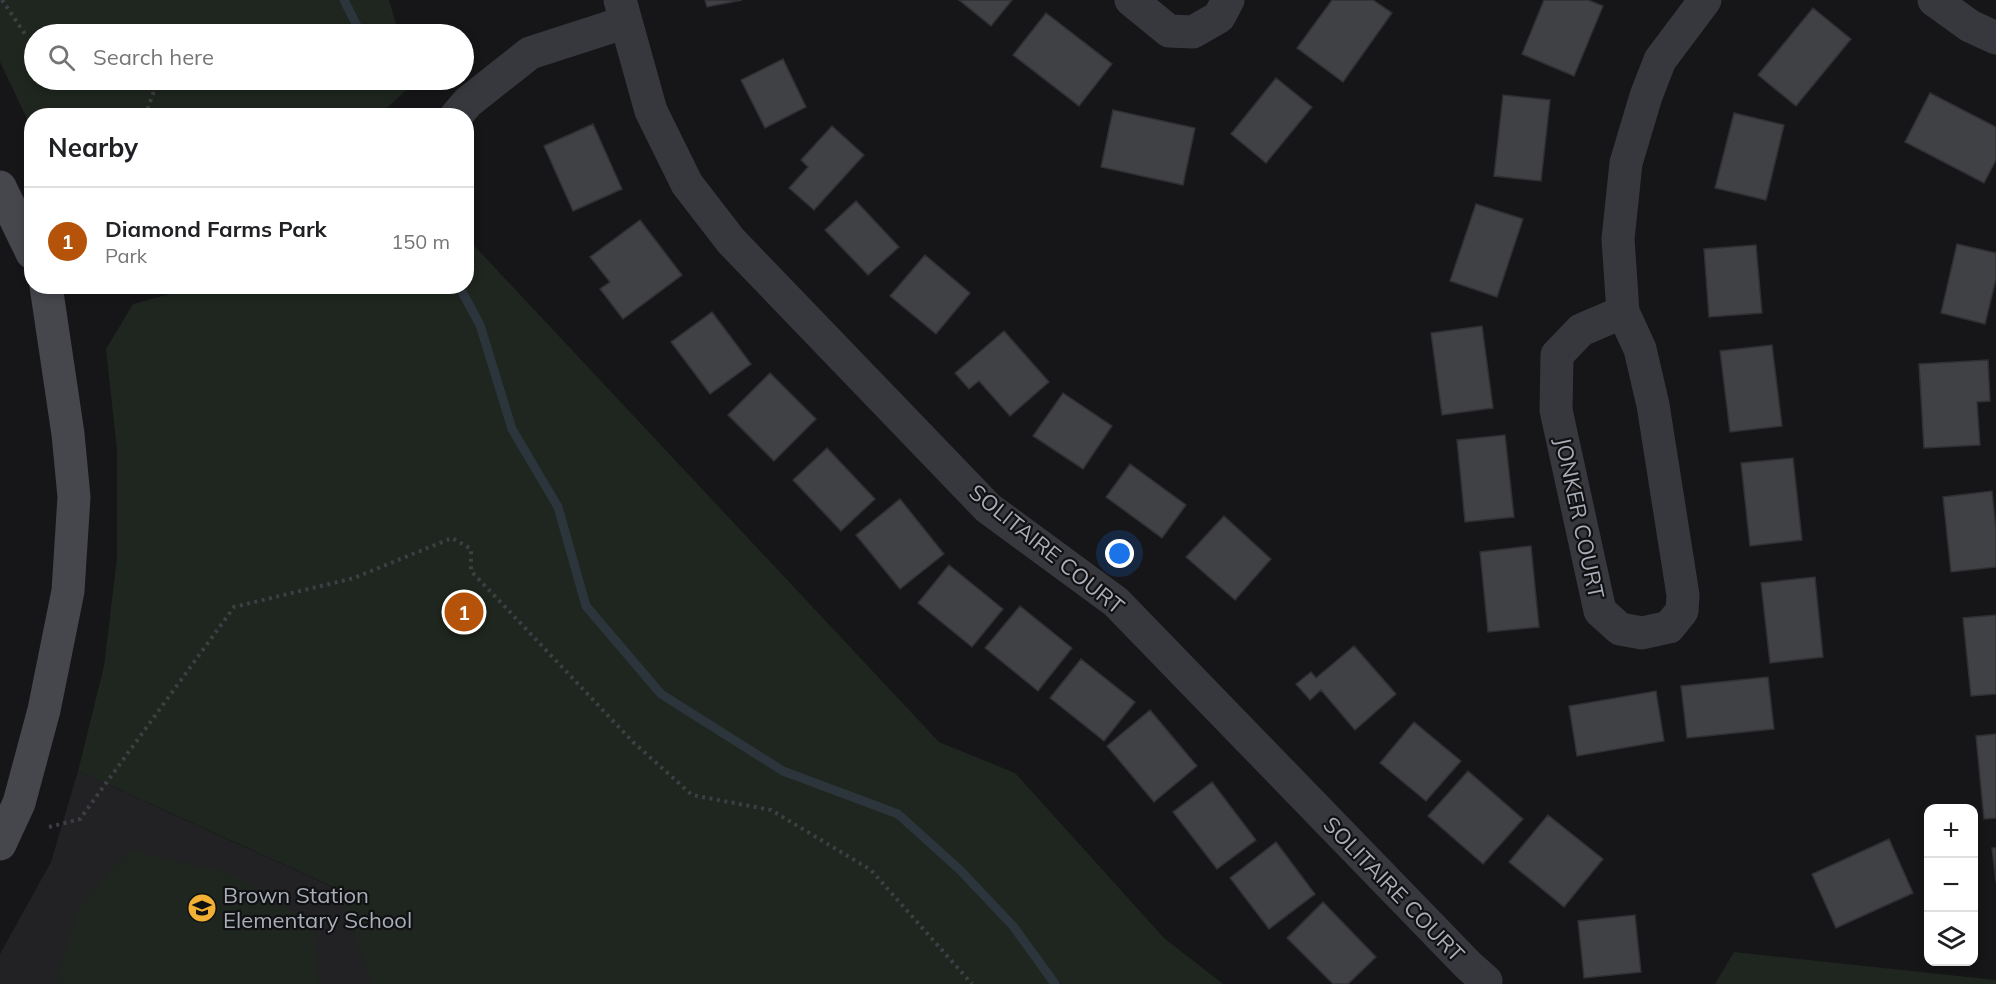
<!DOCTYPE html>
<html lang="en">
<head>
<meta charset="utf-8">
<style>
  body { margin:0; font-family:Mulish,sans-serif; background:#f6f6f6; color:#202124 }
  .controls { position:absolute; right:18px; bottom:18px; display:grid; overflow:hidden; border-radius:12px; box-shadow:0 3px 9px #0003 }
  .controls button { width:54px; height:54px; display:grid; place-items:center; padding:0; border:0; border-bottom:2px solid #e0e0e0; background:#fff; color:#202124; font:30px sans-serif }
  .you { position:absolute; left:1120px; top:554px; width:21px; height:21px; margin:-15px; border:4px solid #fff; border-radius:50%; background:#1a73e8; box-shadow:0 0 0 9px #1a73e833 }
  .badge { display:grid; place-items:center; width:39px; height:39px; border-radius:50%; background:#b45309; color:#fff; font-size:20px; font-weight:700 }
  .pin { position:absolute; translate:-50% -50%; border:3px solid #fff; box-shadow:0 2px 6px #0006 }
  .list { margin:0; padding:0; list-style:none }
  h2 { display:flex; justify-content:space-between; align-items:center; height:78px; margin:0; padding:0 24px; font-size:26px }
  h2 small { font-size:20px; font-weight:400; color:#757577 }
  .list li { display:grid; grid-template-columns:39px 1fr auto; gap:18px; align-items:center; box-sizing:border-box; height:108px; padding:0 24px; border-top:2px solid #e0e0e0 }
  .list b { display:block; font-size:22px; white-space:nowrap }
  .list p { margin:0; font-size:20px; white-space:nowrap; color:#757577 }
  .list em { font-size:20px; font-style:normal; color:#757577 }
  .icon { flex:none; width:33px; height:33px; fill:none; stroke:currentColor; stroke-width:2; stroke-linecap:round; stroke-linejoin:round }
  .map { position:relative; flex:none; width:1996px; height:984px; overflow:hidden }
  .search { position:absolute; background:#fff; box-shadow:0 3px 9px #0003; left:24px; top:24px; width:450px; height:66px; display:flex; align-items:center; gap:15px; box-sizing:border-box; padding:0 21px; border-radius:33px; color:#757577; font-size:22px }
  .panel { position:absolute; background:#fff; box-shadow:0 3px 9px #0003; left:24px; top:108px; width:450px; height:186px; border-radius:24px }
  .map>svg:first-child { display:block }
</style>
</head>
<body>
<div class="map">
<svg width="1996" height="984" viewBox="0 0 1996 984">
  <rect width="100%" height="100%" fill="#161618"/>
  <path fill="#222225" d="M78 771 545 984H0V954L51 862Z"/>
  <path fill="#1e261f" d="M0 0H389L399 34H34V80H411L413 84 379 115 32 116 31 127 0 62Z
    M467 238 939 742 1015 773 1164 938 1223 984H372L340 890 78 771 104 666 117 558V450L106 349 133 304 196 287 466 286Z
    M129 850 233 874 314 924 319 984H58L56 980 80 906Z
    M1734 952 1996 980V984H1715Z"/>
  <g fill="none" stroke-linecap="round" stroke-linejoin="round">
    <path stroke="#2c353c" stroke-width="9" d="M344 0 361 34
      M459 286 480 325 512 429 558 507 586 606 661 694 783 771 898 814 960 870 1013 926 1055 984"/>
  </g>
  <path fill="#404145" stroke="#303034" stroke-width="1.5" d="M705 0H742L707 7Z
    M959 0H1012L991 26Z
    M1332 0H1373L1392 13 1343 82 1297 48Z
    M1544 0H1588L1603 6 1574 76 1522 54Z
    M1813 8 1851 39 1796 106 1758 75Z
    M1046 13 1112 64 1079 106 1013 55Z
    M783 59 806 107 765 128 741 80Z
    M1276 78 1312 107 1266 163 1231 134Z
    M1930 93 1996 127V160L1984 183 1905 142Z
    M1503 95 1550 100 1541 181 1494 176Z
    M1113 110 1195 128 1183 185 1101 167Z
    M1734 113 1784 125 1766 200 1715 188Z
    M593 124 622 189 573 211 544 146Z
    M832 126 864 155 814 210 789 188 808 167 801 160Z
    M856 201 899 247 868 275 825 230Z
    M1476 204 1523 219 1497 297 1450 281Z
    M640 220 682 275 623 319 600 289 610 282 590 257Z
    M1957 244 1996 253V279L1985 324 1941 313Z
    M1756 245 1762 313 1709 317 1704 249Z
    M925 255 970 293 936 334 890 296Z
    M712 312 751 364 710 394 671 342Z
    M1482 326 1493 408 1442 415 1431 333Z
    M1004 331 1049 382 1010 416 979 381 969 389 955 373Z
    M1772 345 1782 426 1730 432 1720 351Z
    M1988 360 1990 401 1977 402 1980 445 1924 448 1919 364Z
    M770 373 816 419 774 461 728 415Z
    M1063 393 1112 426 1083 469 1033 436Z
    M1505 435 1514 517 1465 522 1457 440Z
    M827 448 875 499 841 531 793 480Z
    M1793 458 1802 540 1750 546 1741 463Z
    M1130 464 1186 505 1162 538 1106 497Z
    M1992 491 1996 529V567L1951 572 1943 497Z
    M900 499 944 554 900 589 856 535Z
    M1224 516 1271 559 1235 600 1186 557Z
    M1531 546 1539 627 1488 632 1480 552Z
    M949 565 1003 609 972 647 918 603Z
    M1815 577 1823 657 1770 663 1761 583Z
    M1020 606 1072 648 1038 691 985 648Z
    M1996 615V694L1971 696 1963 618Z
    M1354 646 1396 694 1355 730 1321 690 1310 700 1296 684 1311 672 1316 678Z
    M1081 659 1135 702 1104 741 1050 698Z
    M1768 677 1774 729 1687 738 1681 686Z
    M1656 691 1664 741 1577 756 1569 706Z
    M1150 710 1197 766 1154 802 1107 746Z
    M1414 722 1461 761 1426 801 1380 763Z
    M1996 734V818L1984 819 1976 736Z
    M1468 771 1523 819 1483 864 1428 816Z
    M1212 782 1256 840 1217 869 1173 812Z
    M1548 815 1603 859 1564 907 1509 862Z
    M1889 839 1913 893 1836 928 1812 874Z
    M1276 842 1315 894 1269 929 1230 878Z
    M1992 848H1996V882Z
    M1323 902 1376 957 1348 984H1333L1287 938Z
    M1635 915 1641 972 1584 978 1578 921Z"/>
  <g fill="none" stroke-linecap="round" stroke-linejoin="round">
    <path stroke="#3d3f44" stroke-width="4" stroke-dasharray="3 4.5" stroke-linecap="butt" d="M2 0 25 34
      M209 34H210
      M145 116 158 80
      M49 827 80 819 234 607 354 578 452 538 471 549V571L633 742 692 795 771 810 871 870 972 984"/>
    <path stroke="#37383d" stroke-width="33" d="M620 0 651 111 687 184 731 241 988 508 1116 602 1468 965 1486 981
      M1131 0 1169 31 1193 32 1219 17 1228 0
      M1934 0 1970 26 1996 38
      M456 116 468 102 530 53 626 22
      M1623 312 1581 330 1557 355 1556 410 1600 611 1620 629 1642 633 1669 627 1682 611 1683 595 1653 405 1640 349 1623 312 1618 239 1626 163 1646 96 1660 60 1705 0"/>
    <path stroke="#45474d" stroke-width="33" d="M0 187 32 253
      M0 844 19 803 44 710 68 591 74 497 68 434 46 286"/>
  </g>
  <defs>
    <g id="school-disc" transform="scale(1.5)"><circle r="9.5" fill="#f2b134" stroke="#111113"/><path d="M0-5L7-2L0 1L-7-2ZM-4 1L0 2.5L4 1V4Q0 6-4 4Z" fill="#111"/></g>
  </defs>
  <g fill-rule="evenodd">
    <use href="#school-disc" x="202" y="908"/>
  </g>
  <g text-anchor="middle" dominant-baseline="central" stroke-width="4.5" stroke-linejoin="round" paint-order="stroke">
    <g font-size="22" fill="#a8adb8" stroke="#111113">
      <text transform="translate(1580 518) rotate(78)">JONKER COURT</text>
      <text transform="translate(1047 549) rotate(39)">SOLITAIRE COURT</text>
      <text transform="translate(1394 889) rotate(46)">SOLITAIRE COURT</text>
    </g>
    <g font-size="22" fill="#a8adb8" stroke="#111113" text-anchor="start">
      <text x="223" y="895">Brown Station<tspan x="223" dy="25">Elementary School</tspan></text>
    </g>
  </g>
</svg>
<div class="controls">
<button>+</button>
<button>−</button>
<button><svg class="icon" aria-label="layers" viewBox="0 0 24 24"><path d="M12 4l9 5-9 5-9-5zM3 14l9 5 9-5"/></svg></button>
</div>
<div class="you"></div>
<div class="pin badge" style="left:464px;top:612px">1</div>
<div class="search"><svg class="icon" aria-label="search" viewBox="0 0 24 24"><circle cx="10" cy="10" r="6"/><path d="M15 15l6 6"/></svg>Search here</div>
<section class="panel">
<h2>Nearby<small></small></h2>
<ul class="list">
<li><span class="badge">1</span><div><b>Diamond Farms Park</b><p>Park</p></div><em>150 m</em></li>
</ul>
</section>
</div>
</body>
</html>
